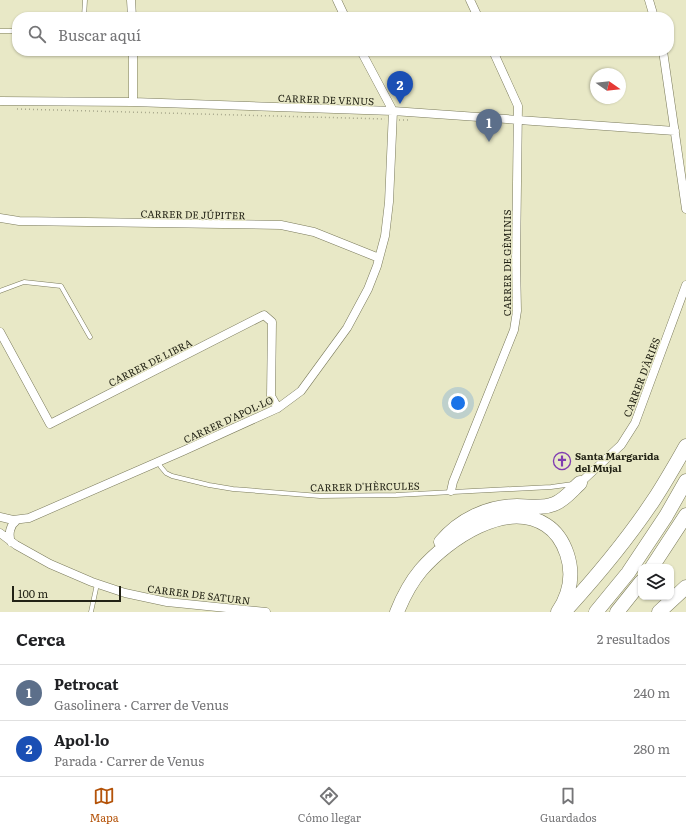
<!DOCTYPE html>
<html lang="es">
<head>
<meta charset="utf-8">
<style>
  body { margin:0; font-family:Literata,serif; background:#f2f2f2; color:#202124 }
  .controls { position:absolute; right:12px; bottom:12px; display:grid; overflow:hidden; border-radius:8px; box-shadow:0 1px 3px #0004 }
  .controls button { width:36px; height:36px; display:grid; place-items:center; padding:0; border:0; border-bottom:1px solid #e0e0e0; background:#fff; color:#202124; font:20px sans-serif }
  .compass { position:absolute; left:590px; top:68px; width:36px; height:36px; border-radius:50%; background:#fff; box-shadow:0 1px 3px #0004; rotate:104deg }
  .scale { position:absolute; left:12px; bottom:10px; width:109px; box-sizing:border-box; padding-left:4px; border:2px solid #232316; border-top:0; font-size:11px; line-height:14px; white-space:nowrap; color:#232316; -webkit-text-stroke:3px #e8e8c6; paint-order:stroke }
  .you { position:absolute; left:458px; top:403px; width:14px; height:14px; margin:-10px; border:3px solid #fff; border-radius:50%; background:#1a73e8; box-shadow:0 0 0 6px #1a73e833 }
  .badge { display:grid; place-items:center; width:26px; height:26px; border-radius:50%; background:#b45309; color:#fff; font-size:13px; font-weight:700 }
  .pin { position:absolute; translate:-50% -33px; filter:drop-shadow(0 1px 2px #0008) }
  .pin::after { content:''; position:absolute; top:21px; width:14px; height:12px; background:inherit; clip-path:polygon(0 0,100% 0,50% 100%) }
  .list { margin:0; padding:0; list-style:none }
  h2 { display:flex; justify-content:space-between; align-items:center; height:52px; margin:0; padding:0 16px; font-size:17px }
  h2 small { font-size:13px; font-weight:400; color:#757577 }
  .list li { display:grid; grid-template-columns:26px 1fr auto; gap:12px; align-items:center; box-sizing:border-box; height:56px; padding:0 16px; border-top:1px solid #e0e0e0 }
  .list b { display:block; font-size:15px; white-space:nowrap }
  .list p { margin:0; font-size:13px; white-space:nowrap; color:#757577 }
  .list em { font-size:13px; font-style:normal; color:#757577 }
  .icon { flex:none; width:22px; height:22px; fill:none; stroke:currentColor; stroke-width:2; stroke-linecap:round; stroke-linejoin:round }
  .map { position:relative; flex:none; width:686px; height:612px; overflow:hidden }
  .search { position:absolute; background:#fff; box-shadow:0 1px 3px #0004; left:12px; right:12px; top:12px; height:44px; display:flex; align-items:center; gap:10px; box-sizing:border-box; padding:0 14px; border-radius:16px; color:#757577; font-size:15px }
  .sheet { height:164px; background:#fff }
  nav { display:flex; justify-content:space-around; align-items:center; box-sizing:border-box; height:56px; border-top:1px solid #e0e0e0; background:#fff; font-size:11px; color:#757577 }
  nav a { display:grid; justify-items:center; gap:2px }
  nav .on { color:#b45309 }
  .map>svg:first-child { display:block }
</style>
</head>
<body>
<div class="map">
<svg width="686" height="612" viewBox="0 0 686 612">
  <rect width="100%" height="100%" fill="#e8e8c6"/>
  <g fill="none" stroke-linecap="round" stroke-linejoin="round">
    <g stroke="#7a7a5b" stroke-width="5">
      <path id="lane" d="M84 17 85 0
        M0 31H17
        M0 291 24 282 61 286 90 337
        M158 462 161 467 166 473 172 476 209 485 233 489 320 496 396 495 551 487 573 484
        M91 612 97 584"/>
    </g>
    <g stroke="#7a7a5b" stroke-width="9">
      <path id="street" d="M131 0 132 17
        M337 0 345 17
        M470 0 478 17
        M649 0 654 17
        M133 51V102
        M663 51 686 209
        M0 101 133 102 393 111 675 131
        M0 218 19 221 281 225 314 232 379 258
        M0 332 50 424 264 315 272 322 271 396 278 408
        M580 483 621 445 635 423 686 285
        M451 491 453 482 514 330 517 311 516 261 518 106 493 51
        M0 517 13 520 29 518 183 451 278 408 301 391 347 328 368 289 377 266 385 236 389 202 393 111 361 51
        M0 533 16 545 50 564 92 582 125 593 167 602 266 612
        M11 542C8 534 10 525 17 520"/>
    </g>
    <g stroke="#7a7a5b" stroke-width="15">
      <path id="highway" d="M441 542C459 520 488 506 517 506 529 506 542 509 554 504 565 500 572 490 580 483
        M652 567 686 515
        M565 611C596 577 627 540 653 501 665 483 675 465 686 446
        M397 612C403 597 411 582 421 570 448 539 506 499 546 525 557 532 563 542 567 554 574 575 570 594 558 612
        M596 612 628 573 666 516 686 481
        M617 612 641 582
        M659 612 686 587"/>
    </g>
    <path stroke="#a8a88d" stroke-width="1.5" stroke-dasharray="1 3" stroke-linecap="butt" d="M17 109 385 119
      M399 120H409"/>
    <use href="#lane" stroke="#fff" stroke-width="4"/>
    <use href="#street" stroke="#fff" stroke-width="8"/>
    <use href="#highway" stroke="#fff" stroke-width="14"/>
  </g>
  <defs>
    <g id="church-ring" transform="scale(0.9)"><circle r="9.5" fill="#e8e8c6" stroke="#803db1" stroke-width="1.5"/><path d="M-1.2-6h2.4v3.5h3.3v2.4h-3.3V6h-2.4V-.1h-3.3v-2.4h3.3Z" fill="#803db1"/></g>
  </defs>
  <g fill-rule="evenodd">
    <use href="#church-ring" x="562" y="461"/>
  </g>
  <g text-anchor="middle" dominant-baseline="central" stroke-width="3" stroke-linejoin="round" paint-order="stroke">
    <g font-size="10" fill="#232316" stroke="#e8e8c6">
      <text transform="translate(326 99) rotate(2)">CARRER DE VENUS</text>
      <text transform="translate(193 214) rotate(1)">CARRER DE JÚPITER</text>
      <text transform="translate(506 263) rotate(-90)">CARRER DE GÈMINIS</text>
      <text transform="translate(150 362) rotate(-27)">CARRER DE LIBRA</text>
      <text transform="translate(641 377) rotate(-69)">CARRER D'ÀRIES</text>
      <text transform="translate(228 419) rotate(-25)">CARRER D'APOL·LO</text>
      <text transform="translate(365 486) rotate(-1)">CARRER D'HÈRCULES</text>
      <text transform="translate(199 594) rotate(7)">CARRER DE SATURN</text>
    </g>
    <g font-size="10" font-weight="bold" fill="#232316" stroke="#e8e8c6" text-anchor="start">
      <text x="575" y="455">Santa Margarida<tspan x="575" dy="12">del Mujal</tspan></text>
    </g>
  </g>
</svg>
<div class="controls">
<button><svg class="icon" aria-label="layers" viewBox="0 0 24 24"><path d="M12 4l9 5-9 5-9-5zM3 14l9 5 9-5"/></svg></button>
</div>
<svg class="compass" viewBox="-18 -18 36 36"><path d="M0-13l5 13h-10z" fill="#e53935"/><path d="M0 13l5-13h-10z" fill="#757577"/></svg>
<div class="scale">100 m</div>
<div class="you"></div>
<div class="pin badge" style="left:489px;top:142px;background:#5c6f8a">1</div>
<div class="pin badge" style="left:400px;top:104px;background:#1a4fb4">2</div>
<div class="search"><svg class="icon" aria-label="search" viewBox="0 0 24 24"><circle cx="10" cy="10" r="6"/><path d="M15 15l6 6"/></svg>Buscar aquí</div>
</div>
<section class="sheet">
<h2>Cerca<small>2 resultados</small></h2>
<ul class="list">
<li><span class="badge" style="background:#5c6f8a">1</span><div><b>Petrocat</b><p>Gasolinera · Carrer de Venus</p></div><em>240 m</em></li>
<li><span class="badge" style="background:#1a4fb4">2</span><div><b>Apol·lo</b><p>Parada · Carrer de Venus</p></div><em>280 m</em></li>
</ul>
</section>
<nav>
<a class="on"><svg class="icon" aria-label="map" viewBox="0 0 24 24"><path d="M3 6l6-2 6 2 6-2v14l-6 2-6-2-6 2zM9 4v14M15 6v14"/></svg>Mapa</a>
<a><svg class="icon" aria-label="directions" viewBox="0 0 24 24"><path d="M12 3l9 9-9 9-9-9zM9 14v-3h6M13 9l2 2-2 2"/></svg>Cómo llegar</a>
<a><svg class="icon" aria-label="saved" viewBox="0 0 24 24"><path d="M7 4h10v16l-5-4-5 4z"/></svg>Guardados</a>
</nav>
</body>
</html>
